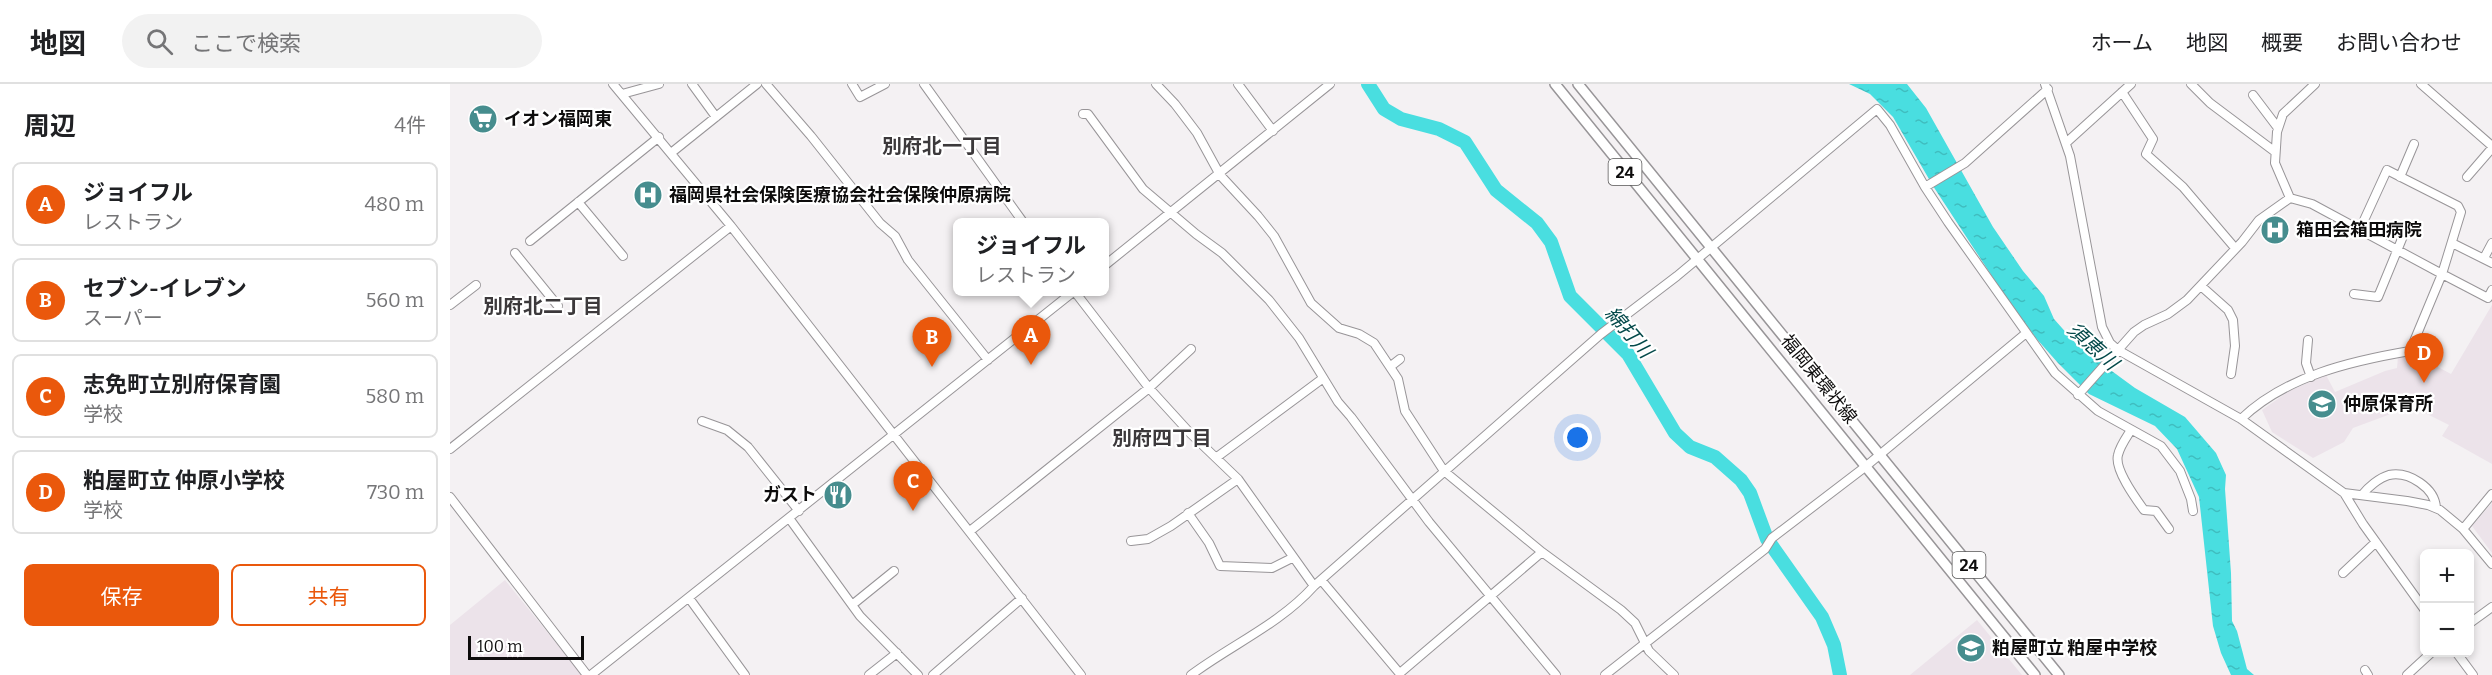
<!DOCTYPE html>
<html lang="ja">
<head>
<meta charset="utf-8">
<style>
  body { margin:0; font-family:Bitter,"Noto Sans JP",serif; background:#f2f2f2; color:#202124 }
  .controls { position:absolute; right:18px; bottom:18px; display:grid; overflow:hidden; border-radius:9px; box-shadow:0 3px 9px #0003 }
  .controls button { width:54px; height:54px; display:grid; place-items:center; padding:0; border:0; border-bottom:2px solid #e0e0e0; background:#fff; color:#202124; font:30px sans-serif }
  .scale { position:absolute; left:18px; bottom:15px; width:116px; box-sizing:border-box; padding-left:6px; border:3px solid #0d0c0c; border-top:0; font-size:16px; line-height:21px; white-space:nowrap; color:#0d0c0c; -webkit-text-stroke:4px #fff; paint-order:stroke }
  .you { position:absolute; left:1128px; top:354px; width:21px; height:21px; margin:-15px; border:4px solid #fff; border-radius:50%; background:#1a73e8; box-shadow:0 0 0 9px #1a73e833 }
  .badge { display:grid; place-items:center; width:39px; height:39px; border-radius:50%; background:#ea580c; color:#fff; font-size:20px; font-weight:700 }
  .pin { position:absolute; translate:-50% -50px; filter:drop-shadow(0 2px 3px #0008) }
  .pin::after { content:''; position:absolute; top:32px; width:21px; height:18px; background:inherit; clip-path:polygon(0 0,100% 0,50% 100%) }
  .popup { position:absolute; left:503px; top:134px; width:156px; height:78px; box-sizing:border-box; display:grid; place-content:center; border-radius:9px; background:#fff; filter:drop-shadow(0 2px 4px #0005); font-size:20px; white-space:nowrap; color:#757577 }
  .popup b { font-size:22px; color:#202124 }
  .popup::after { content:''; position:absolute; left:50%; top:100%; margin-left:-12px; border:12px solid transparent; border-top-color:#fff }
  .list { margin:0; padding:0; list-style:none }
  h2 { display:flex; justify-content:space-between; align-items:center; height:78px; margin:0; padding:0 24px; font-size:26px }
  h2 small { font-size:20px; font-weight:400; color:#757577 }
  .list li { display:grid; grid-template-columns:39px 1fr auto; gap:18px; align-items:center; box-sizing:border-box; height:84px; margin:0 12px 12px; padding:0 12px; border:2px solid #e0e0e0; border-radius:9px }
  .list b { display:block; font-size:22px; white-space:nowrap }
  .list p { margin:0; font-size:20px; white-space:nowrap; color:#757577 }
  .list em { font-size:20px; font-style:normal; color:#757577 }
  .actions { display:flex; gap:12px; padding:18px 24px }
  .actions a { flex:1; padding:14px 0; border:2px solid #ea580c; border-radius:9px; text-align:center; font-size:21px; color:#ea580c }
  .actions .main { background:#ea580c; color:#fff }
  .icon { flex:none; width:33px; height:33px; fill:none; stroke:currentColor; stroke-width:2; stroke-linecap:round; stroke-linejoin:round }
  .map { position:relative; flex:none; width:2042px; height:591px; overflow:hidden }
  header { display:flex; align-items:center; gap:36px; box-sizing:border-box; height:84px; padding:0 30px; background:#fff; border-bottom:2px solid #e0e0e0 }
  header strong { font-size:28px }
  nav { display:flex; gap:33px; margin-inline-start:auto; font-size:21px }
  .search { width:420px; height:54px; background:#f2f2f2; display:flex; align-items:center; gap:15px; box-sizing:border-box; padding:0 21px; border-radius:33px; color:#757577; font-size:22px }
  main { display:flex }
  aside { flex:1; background:#fff }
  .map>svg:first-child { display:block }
</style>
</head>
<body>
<header>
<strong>地図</strong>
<div class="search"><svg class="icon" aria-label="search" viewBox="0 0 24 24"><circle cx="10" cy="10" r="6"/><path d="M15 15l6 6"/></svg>ここで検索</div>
<nav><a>ホーム</a><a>地図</a><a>概要</a><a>お問い合わせ</a></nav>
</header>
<main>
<aside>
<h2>周辺<small>4件</small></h2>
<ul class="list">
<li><span class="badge">A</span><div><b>ジョイフル</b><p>レストラン</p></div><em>480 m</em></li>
<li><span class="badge">B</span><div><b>セブン-イレブン</b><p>スーパー</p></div><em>560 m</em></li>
<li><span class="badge">C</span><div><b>志免町立別府保育園</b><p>学校</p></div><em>580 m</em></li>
<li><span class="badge">D</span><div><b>粕屋町立 仲原小学校</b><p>学校</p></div><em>730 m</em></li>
</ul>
<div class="actions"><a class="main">保存</a><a>共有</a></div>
</aside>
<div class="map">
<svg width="2042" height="591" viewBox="0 0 2042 591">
  <defs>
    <pattern id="water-ripples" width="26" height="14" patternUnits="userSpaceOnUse" patternTransform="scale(1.5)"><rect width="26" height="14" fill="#49dee0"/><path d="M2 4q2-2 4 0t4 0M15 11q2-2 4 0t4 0" fill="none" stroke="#3fbdbf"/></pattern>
  </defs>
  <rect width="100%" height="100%" fill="#f4f1f3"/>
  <path fill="#ece3ea" d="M2042 221V380L1992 352 1999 341 1963 323 1951 322 1938 331 1903 344 1894 358 1863 374 1822 348 1812 326 1839 307 1876 291 1885 308 1935 287 1947 284 1948 272 1962 269 2001 290Z
    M2042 419V469L2022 442Z
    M55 496 132 591H0V541Z
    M1527 536 1572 591H1460Z"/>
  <path fill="url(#water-ripples)" d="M1399 0H1457L1476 24 1543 143 1573 187 1594 212 1604 235 1628 262 1637 263 1659 285 1685 304 1735 333 1766 369 1776 391 1775 405 1781 489 1782 537 1787 547 1797 585 1804 591H1781L1771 569 1763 542 1749 413 1727 365 1705 342 1639 310 1608 279 1585 253 1553 209 1483 102 1443 33 1420 10Z"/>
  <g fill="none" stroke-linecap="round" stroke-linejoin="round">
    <path stroke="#49dee0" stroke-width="14" d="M918 0 934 25 951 35 989 45 1015 58 1046 106 1087 139 1101 158 1120 212 1178 270 1225 349 1240 363 1265 373 1291 396 1300 409 1317 455 1372 533 1384 561 1390 591"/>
    <g stroke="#989598" stroke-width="10">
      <path id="minor" d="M163 0 281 142 631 591
        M242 0 266 33
        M316 0 361 52 430 139 445 152 458 176 538 276
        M402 0 410 13 435 0
        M474 0 573 138
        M706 0 725 20 747 49 770 91 808 132 824 152 861 219 889 244 909 250 924 259 948 295 955 327 994 387 1092 468 1171 526 1185 539 1199 567 1224 591
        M788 0 823 47
        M1595 0 1620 72 1652 243 1660 259 1668 266 1791 335 1894 409 1957 417 1978 421 1990 426 2013 445 2042 480
        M1741 0 1760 19 1824 67
        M1971 0 2042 62
        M1672 8 1703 55 1696 70 1733 103 1785 164
        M172 10 209 0
        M1803 11 1828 44
        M633 30H638L693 105 746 150 772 169 819 216 849 254 888 318 901 333 979 438 1106 591
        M1617 58 1681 0
        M221 69 307 0
        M1950 93 1964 60
        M2017 93 2042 64
        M1475 103 1515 79 1598 5
        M1840 114 1825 79 1827 48 1833 30 1865 0
        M128 118 173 172
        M1910 145 1937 86 2008 122 2011 128 1992 190 2038 214 2042 206
        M80 157 209 53
        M2002 159 2042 179
        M65 169 108 222
        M2034 174 2042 159
        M654 182 880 0
        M1751 202 1778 226 1783 236 1785 262 1781 290
        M625 208 699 304 740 349 788 395 864 502
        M1904 210 1928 213 1956 145
        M0 221 26 201
        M1858 256 1856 279 1861 293
        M941 282 950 275
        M1628 311 1684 248 1694 241 1718 230 1737 216 1792 158 1809 136 1840 114 1862 120 1992 190 1960 267C1901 277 1836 292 1791 335
        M252 337 277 346 298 363 349 427
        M1681 346C1676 354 1670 362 1668 371 1664 385 1686 415 1694 426L1706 427 1719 445
        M0 365 281 142
        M767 373 872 295
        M1894 409 1913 440 1974 525
        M1912 411C1918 403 1929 394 1939 391 1959 387 1985 404 1986 424
        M0 413 137 591
        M738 429 759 459 770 482 822 484 842 474
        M339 434 410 532 468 591
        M2013 445 2042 410
        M520 447 699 304 741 265
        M681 457 698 455 721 442 788 395
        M1893 489 1926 458
        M872 497 951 591
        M239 514 295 591
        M402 521 444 487
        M2020 539 2042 523
        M2006 568 2023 591
        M1915 586 1918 591
        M950 589 1092 468
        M141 591 623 208
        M419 591 447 569
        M483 591 572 514
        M741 591C781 561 830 540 864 502L1151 250 1227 192 1427 25 1440 41 1475 103 1498 138 1605 289 1648 327 1711 362 1730 387 1741 415 1743 427
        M1155 591 1315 465 1322 454 1415 383 1575 250
        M1957 591 1982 568"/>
    </g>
    <g stroke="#989598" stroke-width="12">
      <path id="major" d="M1105 0 1585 591
        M1128 0 1609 591"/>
    </g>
    <use href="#minor" stroke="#fff" stroke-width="8"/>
    <use href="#major" stroke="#fff" stroke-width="9"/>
  </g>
  <defs>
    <g id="supermarket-disc" transform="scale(1.5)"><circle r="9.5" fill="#468d8e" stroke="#fff"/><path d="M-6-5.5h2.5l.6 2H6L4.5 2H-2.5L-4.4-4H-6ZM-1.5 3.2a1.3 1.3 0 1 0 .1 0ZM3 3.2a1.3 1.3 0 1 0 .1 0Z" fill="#fff"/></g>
    <g id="hospital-disc" transform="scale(1.5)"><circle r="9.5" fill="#468d8e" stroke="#fff"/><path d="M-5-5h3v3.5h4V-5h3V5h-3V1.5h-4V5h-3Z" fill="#fff"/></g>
    <g id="school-disc" transform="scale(1.5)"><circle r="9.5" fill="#468d8e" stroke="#fff"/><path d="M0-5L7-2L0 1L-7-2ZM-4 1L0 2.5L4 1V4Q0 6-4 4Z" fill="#fff"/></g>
    <g id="restaurant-disc" transform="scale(1.5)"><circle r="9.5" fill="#468d8e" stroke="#fff"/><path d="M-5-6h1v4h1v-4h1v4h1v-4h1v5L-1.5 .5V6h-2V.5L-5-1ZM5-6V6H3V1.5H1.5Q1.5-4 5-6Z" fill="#fff"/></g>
  </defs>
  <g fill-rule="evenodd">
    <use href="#supermarket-disc" x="33" y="35"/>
    <use href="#hospital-disc" x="198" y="111"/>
    <use href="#hospital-disc" x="1825" y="146"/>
    <use href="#school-disc" x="1872" y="320"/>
    <use href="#restaurant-disc" x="388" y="411"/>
    <use href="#school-disc" x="1521" y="564"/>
  </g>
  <g text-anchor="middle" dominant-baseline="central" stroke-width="4.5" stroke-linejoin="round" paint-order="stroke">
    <g fill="#fff" stroke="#565555" stroke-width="1.5">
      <rect x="1158.5" y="75" width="33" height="26" rx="4.5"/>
      <rect x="1502.5" y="468" width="33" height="26" rx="4.5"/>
    </g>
    <g font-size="16" font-weight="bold" fill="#0d0c0c">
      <text x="1175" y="88">24</text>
      <text x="1519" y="481">24</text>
    </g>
    <g font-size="18" font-weight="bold" fill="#0d0c0c" stroke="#fff" text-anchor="start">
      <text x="54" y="35">イオン福岡東</text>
      <text x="219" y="111">福岡県社会保険医療協会社会保険仲原病院</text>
      <text x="1846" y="146">箱田会箱田病院</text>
      <text x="1893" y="320">仲原保育所</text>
      <text x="367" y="411" text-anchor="end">ガスト</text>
      <text x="1542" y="564">粕屋町立 粕屋中学校</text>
    </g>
    <g font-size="18" fill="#0d0c0c" stroke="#fff">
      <text transform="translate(1369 295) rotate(51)">福岡東環状線</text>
    </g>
    <g font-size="20" font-weight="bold" fill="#3c393b" stroke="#fff">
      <text x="492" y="62">別府北一丁目</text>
      <text x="93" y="222">別府北二丁目</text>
      <text x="712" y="354">別府四丁目</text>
    </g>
    <g font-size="20" font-style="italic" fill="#04494a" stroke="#fff">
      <text transform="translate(1179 248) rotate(49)">綿打川</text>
      <text transform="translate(1643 262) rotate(42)">須恵川</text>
    </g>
  </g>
</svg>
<div class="controls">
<button>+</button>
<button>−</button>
</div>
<div class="scale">100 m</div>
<div class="you"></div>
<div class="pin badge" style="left:581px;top:281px">A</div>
<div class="popup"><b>ジョイフル</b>レストラン</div>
<div class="pin badge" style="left:482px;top:283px">B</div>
<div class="pin badge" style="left:463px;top:427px">C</div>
<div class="pin badge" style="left:1974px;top:299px">D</div>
</div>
</main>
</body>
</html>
